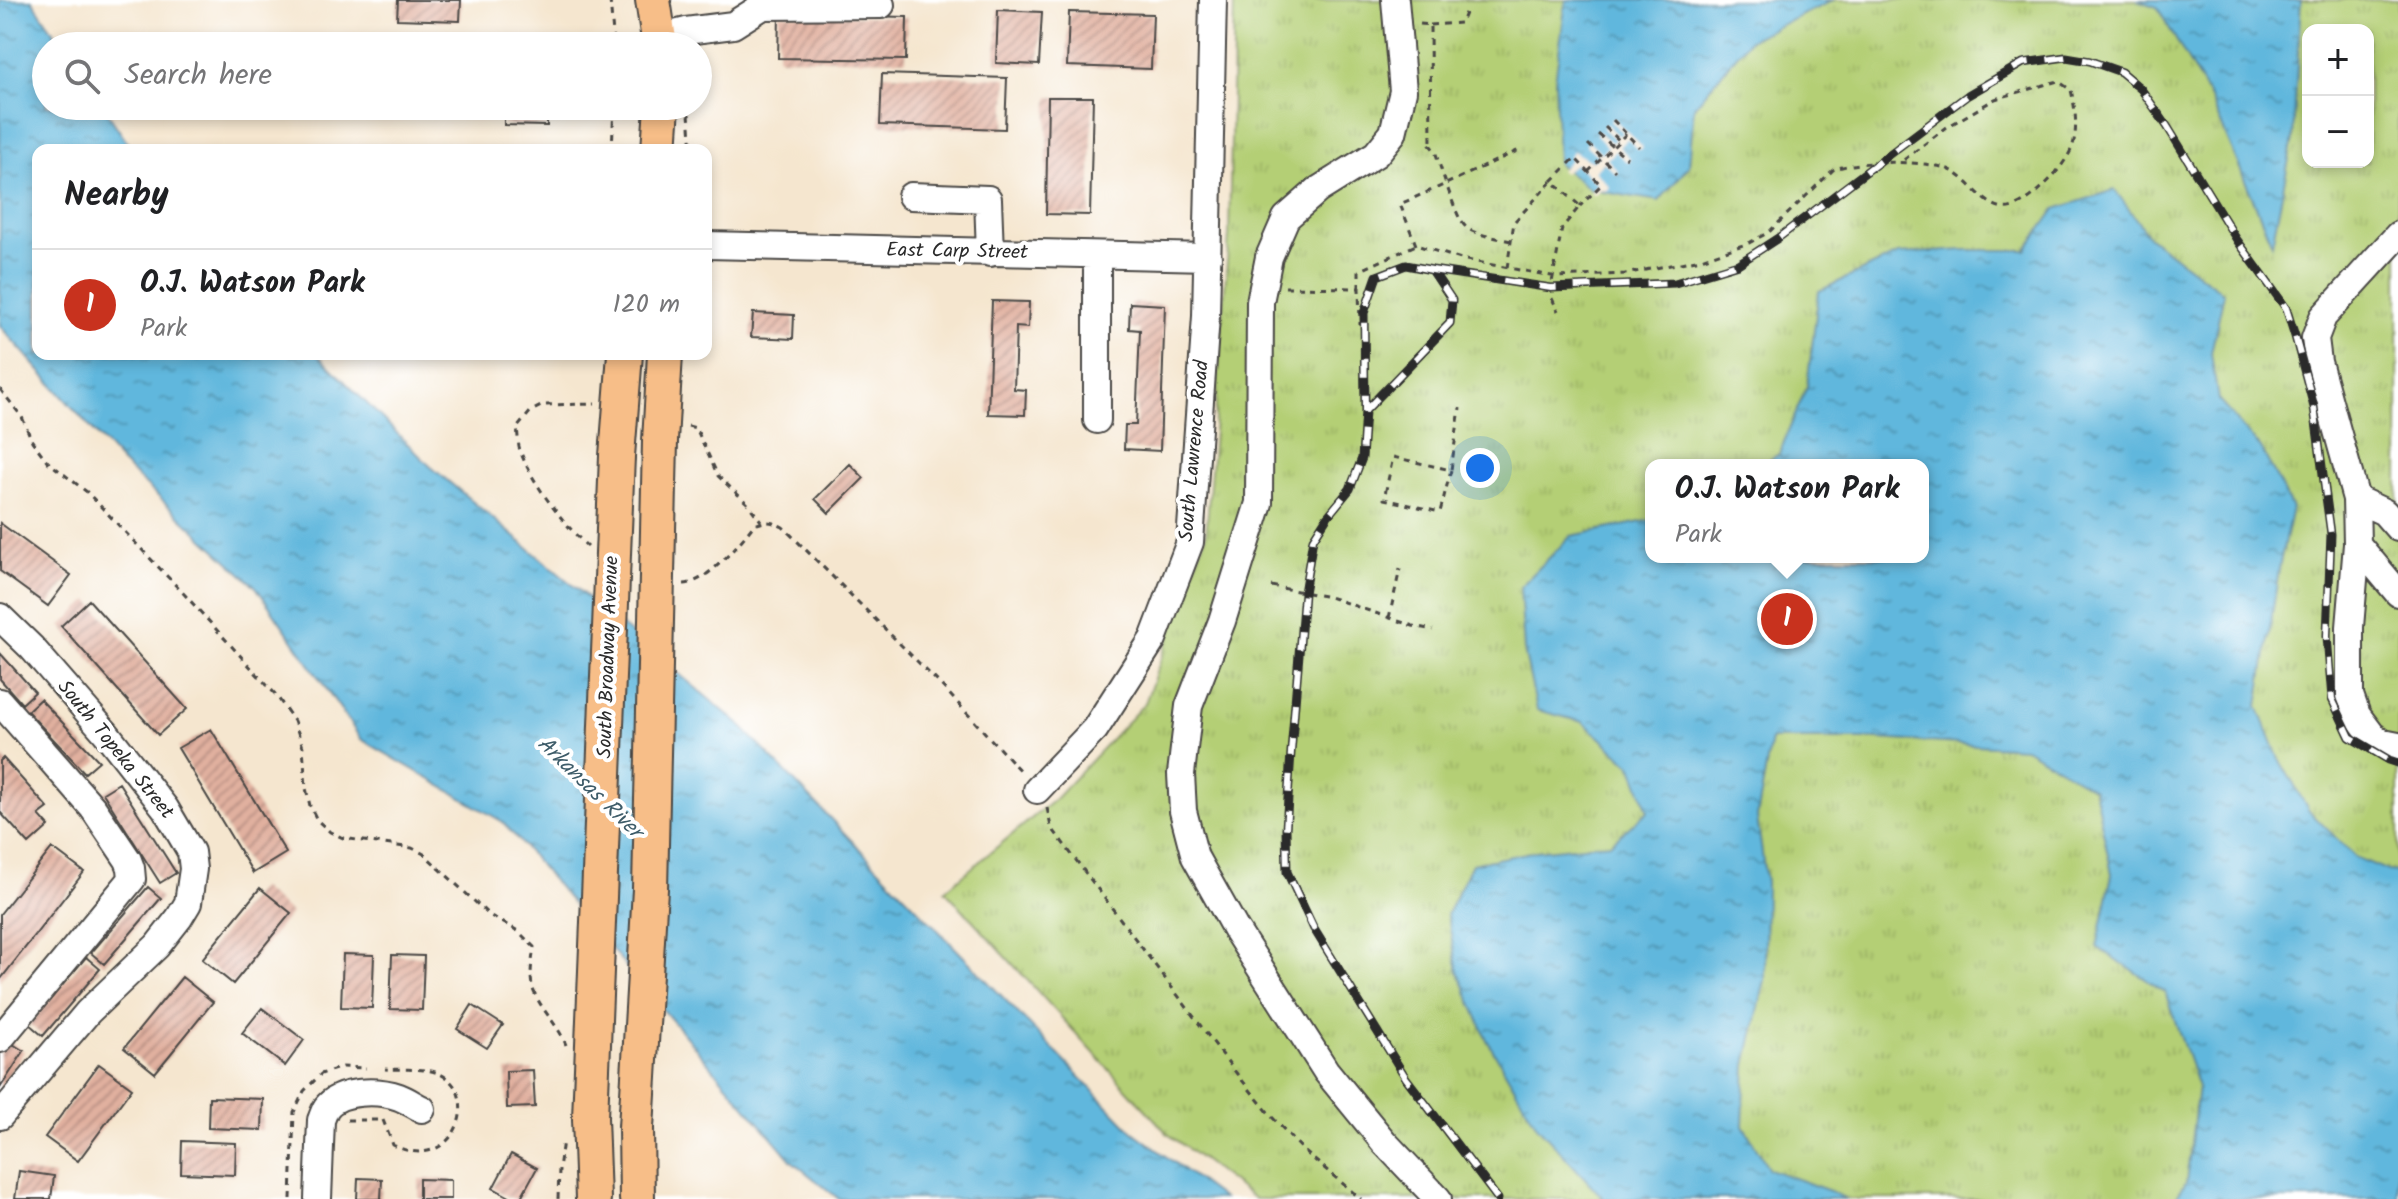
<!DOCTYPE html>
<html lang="en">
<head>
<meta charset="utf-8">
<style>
  body { margin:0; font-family:Kalam,sans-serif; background:#f2f2f2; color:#202124 }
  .controls { position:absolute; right:24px; top:24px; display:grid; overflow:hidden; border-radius:16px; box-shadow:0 4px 12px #0003 }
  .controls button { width:72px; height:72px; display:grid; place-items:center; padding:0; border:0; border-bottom:2px solid #e0e0e0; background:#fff; color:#202124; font:40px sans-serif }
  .you { position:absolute; left:1480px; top:468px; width:28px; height:28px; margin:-20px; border:6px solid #fff; border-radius:50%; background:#1a73e8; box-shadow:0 0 0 12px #1a73e833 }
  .badge { display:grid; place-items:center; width:52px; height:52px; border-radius:50%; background:#c8321e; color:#fff; font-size:26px; font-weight:700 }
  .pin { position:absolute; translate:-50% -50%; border:4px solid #fff; box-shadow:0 2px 8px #0006 }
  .popup { position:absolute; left:1645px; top:459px; width:284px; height:104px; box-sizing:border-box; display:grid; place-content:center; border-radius:16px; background:#fff; filter:drop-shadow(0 2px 6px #0005); font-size:26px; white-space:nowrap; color:#757577 }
  .popup b { font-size:30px; color:#202124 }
  .popup::after { content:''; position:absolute; left:50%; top:100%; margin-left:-16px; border:16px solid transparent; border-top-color:#fff }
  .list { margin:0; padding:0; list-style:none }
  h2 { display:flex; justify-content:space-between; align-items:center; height:104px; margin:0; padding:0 32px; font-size:34px }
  h2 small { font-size:26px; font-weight:400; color:#757577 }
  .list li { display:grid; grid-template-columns:52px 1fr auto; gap:24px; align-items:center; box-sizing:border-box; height:112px; padding:0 32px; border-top:2px solid #e0e0e0 }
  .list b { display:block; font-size:30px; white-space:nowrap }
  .list p { margin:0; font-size:26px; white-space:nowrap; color:#757577 }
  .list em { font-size:26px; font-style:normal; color:#757577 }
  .icon { flex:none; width:44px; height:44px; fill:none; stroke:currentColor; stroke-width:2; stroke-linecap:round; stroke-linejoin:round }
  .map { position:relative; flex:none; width:2398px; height:1199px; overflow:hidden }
  .search { position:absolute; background:#fff; box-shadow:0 4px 12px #0003; left:32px; top:32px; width:680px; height:88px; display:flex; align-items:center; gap:20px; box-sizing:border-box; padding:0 28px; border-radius:44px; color:#757577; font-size:30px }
  .panel { position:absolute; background:#fff; box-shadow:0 4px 12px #0003; left:32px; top:144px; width:680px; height:216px; border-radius:16px }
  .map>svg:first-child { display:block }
</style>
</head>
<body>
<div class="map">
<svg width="2398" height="1199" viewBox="0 0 2398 1199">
  <defs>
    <pattern id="park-tufts" width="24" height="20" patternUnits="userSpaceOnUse" patternTransform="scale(2)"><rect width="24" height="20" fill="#b4cf75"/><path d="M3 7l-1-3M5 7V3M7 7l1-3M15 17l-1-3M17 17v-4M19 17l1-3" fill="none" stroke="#9bb265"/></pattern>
    <pattern id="water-ripples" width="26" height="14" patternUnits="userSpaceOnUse" patternTransform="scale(2)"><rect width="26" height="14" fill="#60b7dd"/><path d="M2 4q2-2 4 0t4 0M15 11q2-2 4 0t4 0" fill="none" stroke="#4f95b3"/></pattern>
    <pattern id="building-hatch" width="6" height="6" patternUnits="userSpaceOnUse" patternTransform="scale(2)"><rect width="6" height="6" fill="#e1b09f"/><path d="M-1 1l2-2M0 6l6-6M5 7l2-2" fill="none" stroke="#b78f82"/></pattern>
  </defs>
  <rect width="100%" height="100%" fill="#fff"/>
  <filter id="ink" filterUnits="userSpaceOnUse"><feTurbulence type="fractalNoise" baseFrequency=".0125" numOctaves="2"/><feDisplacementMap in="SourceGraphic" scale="16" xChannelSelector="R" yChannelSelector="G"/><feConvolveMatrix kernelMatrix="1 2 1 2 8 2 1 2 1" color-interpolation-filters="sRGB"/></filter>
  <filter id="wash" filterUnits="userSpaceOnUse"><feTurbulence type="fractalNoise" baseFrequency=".006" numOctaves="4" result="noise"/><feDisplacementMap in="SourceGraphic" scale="32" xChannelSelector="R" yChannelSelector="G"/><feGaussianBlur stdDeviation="1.8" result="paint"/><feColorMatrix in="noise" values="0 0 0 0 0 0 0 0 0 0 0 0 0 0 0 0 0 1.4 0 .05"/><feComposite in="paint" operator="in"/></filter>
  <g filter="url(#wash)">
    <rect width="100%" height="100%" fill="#f5e6cf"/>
    <path fill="url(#park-tufts)" stroke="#707d50" stroke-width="2" fill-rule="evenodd" d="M1234 0H2398V1199H1255L1168 1134 945 890 1055 799 1145 703 1206 536 1229 235ZM2308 30H2368V162H2308ZM1651 465H1923V557H1651Z"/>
    <path fill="url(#water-ripples)" stroke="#467184" stroke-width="2" d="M0 0H32L63 46H46V106H103L132 150H38V354H317L430 466 739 724 1132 1131 1223 1199H839L792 1161 503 822 361 739 256 587 121 462 0 326Z
      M1566 0H1834L1749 40 1694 107 1689 166 1659 201 1591 190 1558 164 1555 81Z
      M2137 0H2301L2293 139 2272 244 2211 100 2157 7Z
      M2115 190 2149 237 2224 293 2211 353 2218 400 2261 448 2292 508 2280 563 2258 706 2279 759 2309 811 2355 857 2388 871 2398 872V1199H2175L2186 1182 2198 1087 2165 992 2097 947 2112 874 2094 789 2025 748 1877 739H1771L1757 817 1766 882 1765 980 1746 1065 1743 1125 1769 1169 1830 1191 1846 1199H1604L1537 1126 1487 1040 1458 971 1447 914 1472 864 1536 851 1611 843 1648 811 1632 766 1583 722 1537 710 1524 650 1520 587 1571 536 1651 520V557H1923V465H1761L1779 454 1807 386 1819 291 1898 254 1964 250H2026L2055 209Z"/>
    <path fill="#f5e6cf" d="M1613 118 1643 147 1639 150 1627 138 1619 147 1630 158 1627 162 1615 151 1607 159 1618 171 1616 174 1604 162 1595 171 1610 187 1605 191 1600 190 1595 195 1590 194 1597 184 1576 164 1573 165 1564 173 1560 170 1569 161 1571 158 1569 156 1573 151 1592 162 1598 156 1586 145 1589 141 1601 153 1608 147 1596 134 1599 132 1612 143 1615 139 1603 128 1606 124 1619 136 1623 132 1610 121Z"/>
    <g id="blocks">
      <path fill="url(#building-hatch)" d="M398 0H461L460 21 397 19Z
        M998 10 1042 12 1039 65 996 63Z
        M1069 12 1153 14 1151 69 1067 66Z
        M779 14 907 17 906 60 778 58Z
        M882 74 1007 78 1005 129 880 125Z
        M1048 97H1093L1090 215 1046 214Z
        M504 106H547V126L504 125Z
        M992 301 1029 302 1028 328 1016 327 1014 389 1026 390 1025 415 988 414Z
        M1130 303 1165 305 1160 451 1124 449 1125 425H1136L1140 330 1129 329Z
        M753 313 794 315 793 339 751 337Z
        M850 464 864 478 829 513 815 499Z
        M0 523 71 575 48 606 0 571Z
        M89 600 187 709 158 735 61 626Z
        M0 653 35 692 22 704 0 679Z
        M40 699 99 761 85 773 27 711Z
        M211 729 286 853 253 873 178 748Z
        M3 758 48 808 39 815 49 826 29 844 0 812V761Z
        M119 783 176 873 160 883 103 793Z
        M52 848 84 872 0 980V914Z
        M148 887 161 898 104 964 91 953Z
        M260 888 291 913 233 984 202 959Z
        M343 954 374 955 372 1008 341 1007Z
        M392 955 424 956 422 1010 390 1009Z
        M86 957 100 969 43 1036 29 1024Z
        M182 977 213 1002 155 1073 124 1048Z
        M472 1005 503 1025 487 1048 457 1029Z
        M262 1008 304 1040 285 1066 242 1033Z
        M8 1041 24 1051 0 1088V1054Z
        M99 1064 132 1088 78 1161 45 1137Z
        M533 1070 535 1107 507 1108 506 1071Z
        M209 1097 263 1099 262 1130 208 1128Z
        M182 1141 236 1143 235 1175 181 1173Z
        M511 1154 537 1168 520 1199H513L493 1188Z
        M19 1171 54 1176 51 1199H15Z
        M358 1178 382 1179 381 1199H357Z
        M419 1179 451 1180V1199H419Z"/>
    </g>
  </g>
  <g filter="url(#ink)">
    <use href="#blocks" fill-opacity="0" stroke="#494744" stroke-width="2"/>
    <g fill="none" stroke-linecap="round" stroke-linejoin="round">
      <g stroke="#494744" stroke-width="30">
        <path id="minor" d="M1395 0 1403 91 1393 133 1376 154 1318 190 1286 218 1269 257 1260 302 1259 503 1222 621 1189 706 1181 774 1183 811 1195 857 1236 930 1326 1071 1384 1142 1438 1199
          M658 38 686 31 733 25 763 6 881 5
          M911 196 988 199 990 253
          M2398 235 2323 317 2315 338 2318 362 2356 499 2357 544 2350 627V695L2357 715 2372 735 2383 743 2398 746
          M706 245 1208 257
          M1097 420V255
          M2356 499 2384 512 2398 528
          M2357 544 2398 593
          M0 617 32 648 106 733 165 808 191 852 193 869 188 903 179 918 157 946 88 1012 0 1116
          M0 702 93 808 128 860 131 868 132 879 0 1039
          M1037 790 1095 729 1153 639 1190 542 1206 316 1213 0
          M318 1199 321 1120C322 1118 325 1109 326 1108 340 1089 379 1090 399 1097 407 1100 414 1105 422 1109"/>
      </g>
      <g stroke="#494744" stroke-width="38">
        <path id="major" d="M653 0 660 46
          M659 150 662 106
          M660 441 665 354
          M617 456 625 354
          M590 1118 593 1199
          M636 1128 637 1199"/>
      </g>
      <path stroke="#494744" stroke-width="3" stroke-dasharray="6 6" stroke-linecap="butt" d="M610 0 614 46
        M1420 24 1430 25 1431 147
        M1430 25 1461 23 1467 8
        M689 114 692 150
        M1613 120 1639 147
        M1605 127 1620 141
        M1598 134 1627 158
        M1588 144 1615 171
        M612 150 614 106
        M1588 172 1626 134
        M1552 181 1575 158 1601 185 1580 206
        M1511 241C1459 230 1465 234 1446 184L1519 150
        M1416 245 1400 204 1446 184 1435 151 1426 140
        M1507 268 1514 222 1552 181 1580 206 1562 228 1551 288 1550 294 1558 311
        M1285 287 1359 288 1360 325
        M1359 288V271L1416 245 1461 259 1557 277 1625 274 1701 259 1749 243 1769 232 1833 170C1854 160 1926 160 1948 169 1968 177 1981 204 2003 208 2025 212 2067 165 2073 145 2078 127 2075 107 2071 90L2058 81 1995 99 1947 127 1901 162
        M0 389 22 417 32 441 48 462 87 492 185 595 276 695 294 721 303 747 306 788 310 806 317 820 330 832 343 838 412 848 424 854 489 915 518 931 534 947C532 962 528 980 535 994 543 1012 559 1026 566 1045
        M688 426 696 428 718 476 747 503 761 521
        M1451 470 1440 512 1384 499 1393 457 1451 470 1460 408
        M588 547C563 523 529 480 519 447 518 441 518 434 517 428L531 411 543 405 595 404
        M684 584C707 583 739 544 753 526 765 520 771 521 783 527L941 685 1022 773
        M1271 586 1329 597 1413 626 1433 630
        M1389 618 1400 569
        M1047 808 1051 827 1237 1074 1272 1117 1304 1151 1361 1199
        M347 1120H383L393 1145C457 1177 485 1088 435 1072 423 1068 399 1070 385 1069
        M291 1199 294 1112 304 1091 321 1074 342 1067 366 1068
        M558 1199 559 1169 563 1140"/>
      <use href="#minor" stroke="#fff" stroke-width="26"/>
      <use href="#major" stroke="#f7be88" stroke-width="34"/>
      <g stroke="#2b2b2b" stroke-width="9">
        <path id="rail" d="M1432 270 1551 288 1675 283 1738 264 1778 238 1968 95 2023 63 2066 57 2090 61 2121 72 2141 89 2167 126 2237 240 2286 308 2295 336 2314 407 2331 534 2327 636 2332 699 2350 737 2389 760 2398 763
          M1365 411 1450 323 1452 300 1432 270 1406 265 1377 276 1364 313 1365 411 1362 458 1350 489 1327 517 1313 539 1304 593 1291 752 1286 829 1287 872 1314 929 1406 1078 1498 1199"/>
      </g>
      <use href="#rail" stroke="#fff" stroke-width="6" stroke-dasharray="18" stroke-linecap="butt"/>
      <g stroke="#494744" stroke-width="38" stroke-linecap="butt">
        <path id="major-bridge" d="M590 1118 617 456
          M636 1128 650 889 660 441"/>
      </g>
      <use href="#major-bridge" stroke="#f7be88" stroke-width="34"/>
    </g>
  </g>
  <g text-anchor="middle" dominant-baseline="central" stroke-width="8" stroke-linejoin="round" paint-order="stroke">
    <g font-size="20" fill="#2b2b2b" stroke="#fff">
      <text transform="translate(957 252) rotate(1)">East Carp Street</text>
      <text transform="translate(1195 451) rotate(-85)">South Lawrence Road</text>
      <text transform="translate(609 657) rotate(-88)">South Broadway Avenue</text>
      <text transform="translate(115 750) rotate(51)">South Topeka Street</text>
    </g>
    <g font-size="22" font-style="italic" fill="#3e5c69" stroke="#fff">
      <text transform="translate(589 788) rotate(44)">Arkansas River</text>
    </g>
  </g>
</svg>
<div class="controls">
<button>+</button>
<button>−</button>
</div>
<div class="you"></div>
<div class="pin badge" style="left:1787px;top:619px">1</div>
<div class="popup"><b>O.J. Watson Park</b>Park</div>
<div class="search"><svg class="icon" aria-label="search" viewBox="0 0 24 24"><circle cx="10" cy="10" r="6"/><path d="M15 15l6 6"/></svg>Search here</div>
<section class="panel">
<h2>Nearby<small></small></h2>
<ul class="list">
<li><span class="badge">1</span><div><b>O.J. Watson Park</b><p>Park</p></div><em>120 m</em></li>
</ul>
</section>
</div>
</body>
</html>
